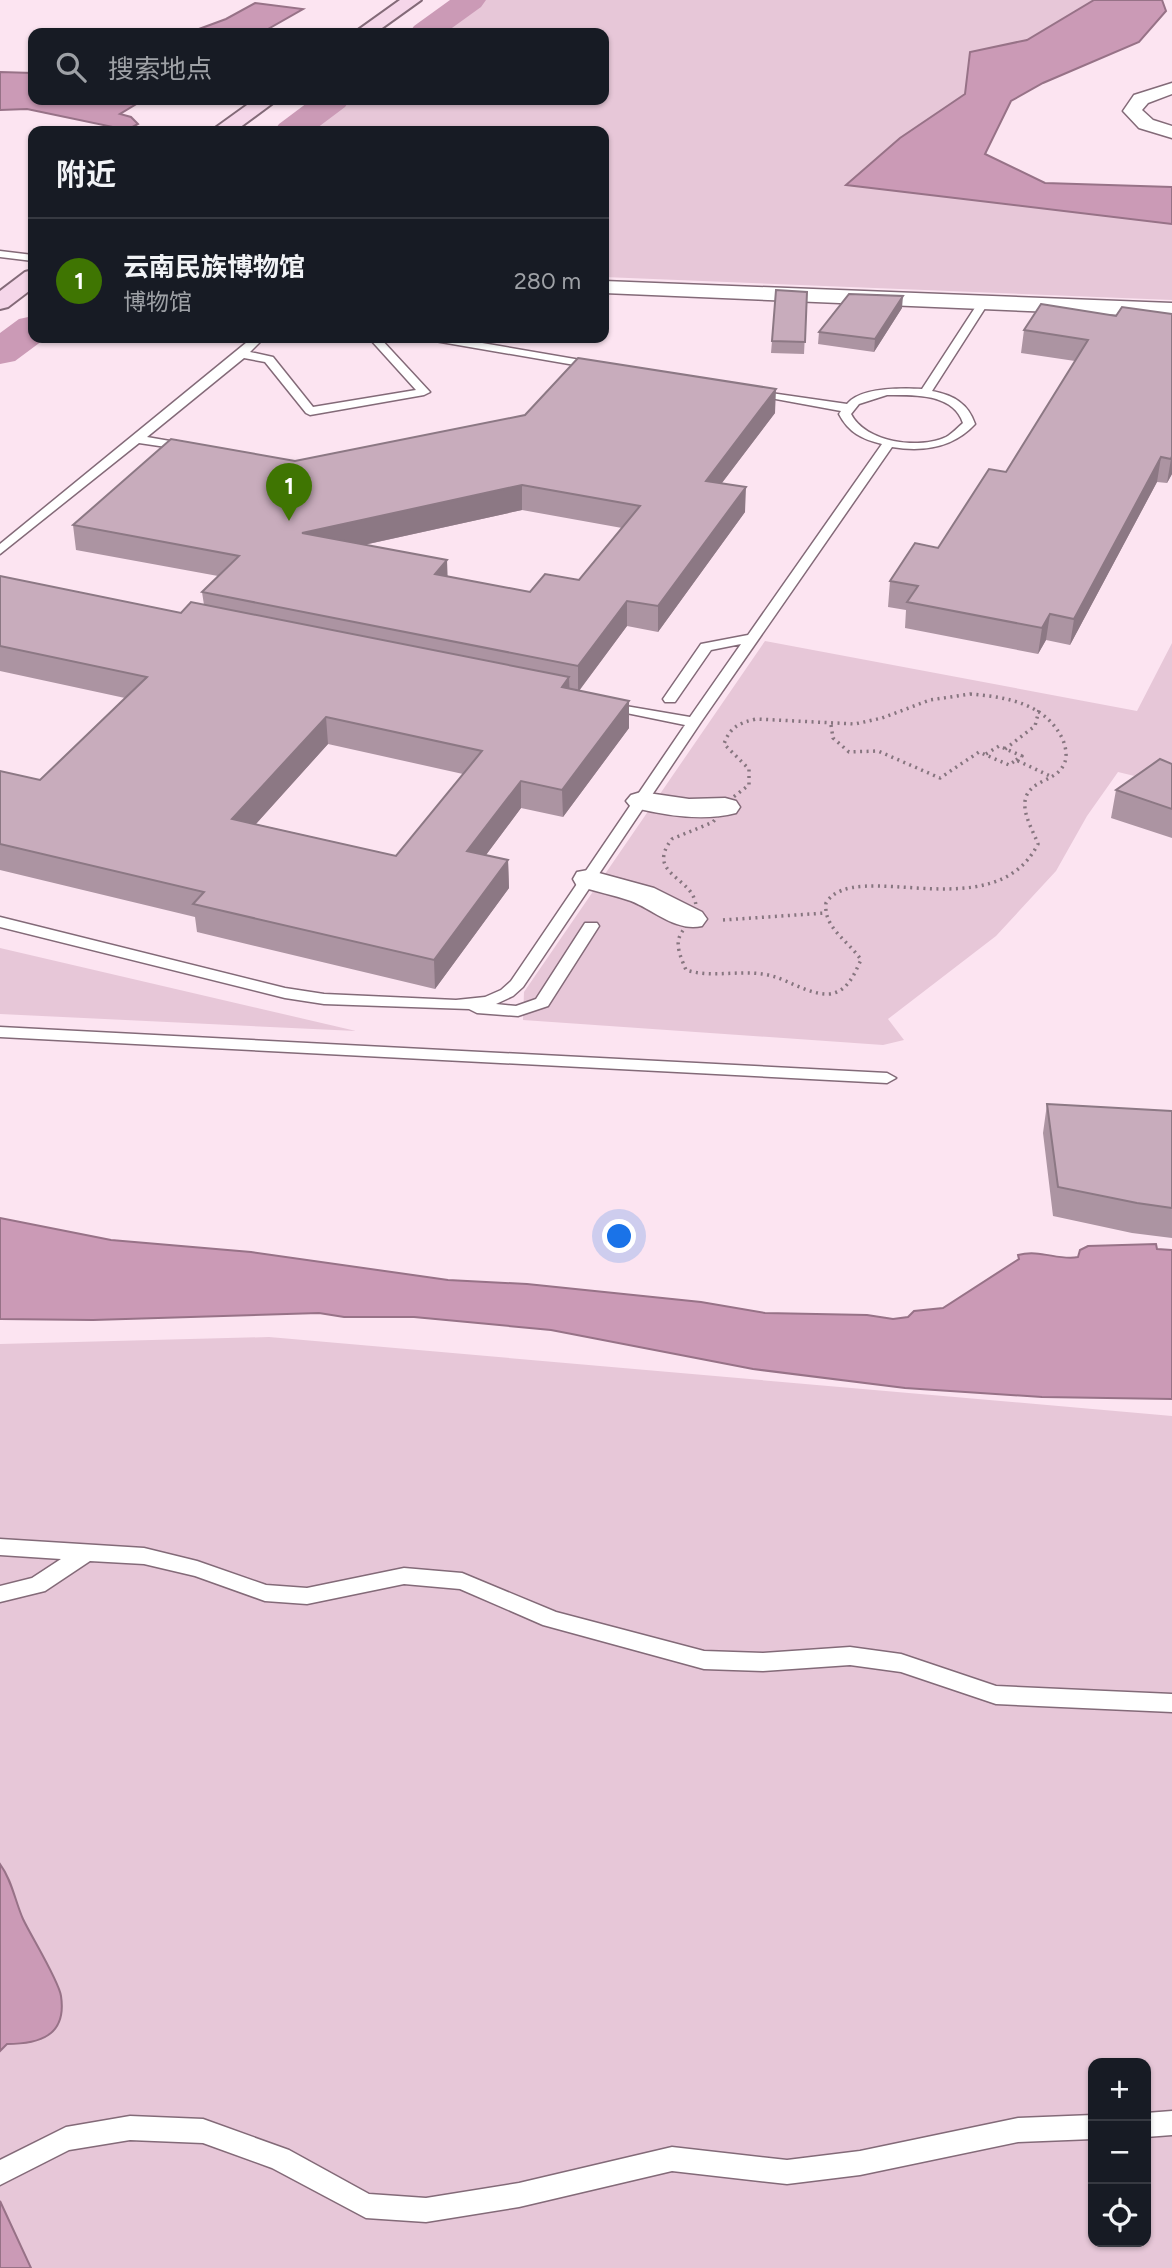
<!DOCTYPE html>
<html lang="zh">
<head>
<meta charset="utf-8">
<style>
  body { margin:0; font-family:Figtree,"Noto Sans SC",sans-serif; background:#20242c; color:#f1f3f6 }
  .controls { position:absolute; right:21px; bottom:21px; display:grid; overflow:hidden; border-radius:14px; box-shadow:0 2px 5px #0004 }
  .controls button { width:63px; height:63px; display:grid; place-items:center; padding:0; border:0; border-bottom:2px solid #363941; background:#171b24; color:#f1f3f6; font:35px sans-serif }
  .you { position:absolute; left:620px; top:1237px; width:24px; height:24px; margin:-18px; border:5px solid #fff; border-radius:50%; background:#1a73e8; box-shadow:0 0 0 10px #1a73e833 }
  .badge { display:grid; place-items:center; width:46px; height:46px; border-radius:50%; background:#3f7502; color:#fff; font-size:23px; font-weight:700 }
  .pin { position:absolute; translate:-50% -58px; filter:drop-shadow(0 2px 4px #0008) }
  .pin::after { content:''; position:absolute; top:37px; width:24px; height:21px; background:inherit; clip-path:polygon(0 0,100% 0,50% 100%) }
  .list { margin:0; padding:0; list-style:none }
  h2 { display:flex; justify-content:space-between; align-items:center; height:91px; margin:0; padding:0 28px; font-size:30px }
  h2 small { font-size:23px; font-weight:400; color:#9ea1a6 }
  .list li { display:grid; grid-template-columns:46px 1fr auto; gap:21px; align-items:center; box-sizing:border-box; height:126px; padding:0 28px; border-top:2px solid #363941 }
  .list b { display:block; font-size:26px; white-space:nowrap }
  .list p { margin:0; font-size:23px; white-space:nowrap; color:#9ea1a6 }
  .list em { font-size:23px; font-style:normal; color:#9ea1a6 }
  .icon { flex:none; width:38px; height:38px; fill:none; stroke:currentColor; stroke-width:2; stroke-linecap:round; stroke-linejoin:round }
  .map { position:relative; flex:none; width:1172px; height:2268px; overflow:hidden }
  .search { position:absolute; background:#171b24; box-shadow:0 2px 5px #0004; left:28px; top:28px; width:581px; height:77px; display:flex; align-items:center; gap:18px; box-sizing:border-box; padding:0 24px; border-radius:14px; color:#9ea1a6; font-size:26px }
  .panel { position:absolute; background:#171b24; box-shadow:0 2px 5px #0004; left:28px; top:126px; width:581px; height:217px; border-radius:14px }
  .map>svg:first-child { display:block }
</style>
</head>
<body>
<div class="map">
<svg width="1172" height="2268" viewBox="0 0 1172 2268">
  <rect width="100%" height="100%" fill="#fce4f1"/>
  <path fill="#e7c7d8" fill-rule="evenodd" d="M482 0H1162L1166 11 1139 42 1043 83 1011 101 985 154 1045 183 1172 187V300L604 277V131H311L352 100H604V33H438Z
    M765 641 1137 711 1172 643V785L1118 772 1087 816 1056 871 996 936 888 1019 904 1040 883 1045 523 1020 524 992Z
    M0 948 356 1031 0 1014Z
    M269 1337 1172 1416V2268H0V1344ZM1093 2063H1146V2242H1093Z"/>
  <path fill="#cb9ab6" stroke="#977287" stroke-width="2" d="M1094 0H1162L1166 11 1139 42 1043 83 1011 101 985 154 1045 183 1172 187V224L846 185 900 138 965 94 970 52 1027 40Z
    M255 3 303 9 261 33H188L226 19Z
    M0 72 33 73V100H143L120 114 131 117 138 124 127 130 27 109 0 110Z
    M0 1218 111 1240 251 1252 448 1280 527 1284 701 1302 765 1313 867 1315 893 1319 908 1317 914 1311 943 1308 1019 1259 1018 1255C1040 1249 1059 1261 1078 1257L1080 1250 1088 1246 1156 1244 1157 1249 1172 1250V1399L1042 1397 905 1388 753 1369 551 1330 414 1317H344L319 1313 93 1320 0 1319Z
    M0 1864C12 1880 15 1901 23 1919 31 1936 59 1981 61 1996 67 2036 39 2044 7 2044L0 2051Z
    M0 2201 31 2268H0Z"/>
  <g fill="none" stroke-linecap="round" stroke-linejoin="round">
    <path fill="#cb9ab6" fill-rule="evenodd" d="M450 0H486L481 7 445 33H409L414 26Z
      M311 100H350L345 107 313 131H274L279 124Z
      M33 316V338H46L15 361 0 364V333L19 319Z"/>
    <g stroke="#836a78" stroke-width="3">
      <path id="lane" d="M0 251 33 255V261L0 257Z
        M980 300 989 302 932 391C953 395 968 403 975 424 953 448 923 452 892 447L701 722 523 987 513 996 496 1004 516 1006 536 999 585 923H597L599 926 548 1006 518 1016 477 1013 469 1009 324 1004 285 998 0 927V917L285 988 324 994 456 1000 485 997 501 990 511 981 685 725 602 708V702L690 717 741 644 711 650 675 702H665L663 699 701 644 748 635 882 444C862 439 849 433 839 414L841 411 754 395 748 392 750 390 847 404C861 387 901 388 922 389ZM887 395C914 395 953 393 963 423 958 427 952 434 946 437 918 450 865 442 851 414L859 404Z
        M252 338H264L250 352 273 357 313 407 416 390 369 338H380L430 392 424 395 310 415 306 413 265 362 244 358 147 437 193 445V451L139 443 0 554V544Z
        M429 338H453L598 363 604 366 598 369 435 341Z
        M0 1027 887 1073 896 1078 887 1083 0 1037Z
        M0 1539 144 1548 197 1561 266 1585 307 1588 404 1568 462 1573 556 1612 704 1651 763 1653 850 1647 901 1654 996 1686 1172 1694V1712L996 1704 901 1672 850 1665 763 1671 704 1669 543 1625 460 1589 404 1584 307 1604 265 1601 195 1576 144 1564 90 1561 45 1591 0 1602V1586L32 1578 61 1559 0 1555Z
        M1172 2111V2135L1146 2137V2113Z
        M1093 2115V2139L1018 2142 860 2175 787 2184 672 2171 519 2207 426 2222 366 2218 272 2168 203 2143 130 2140 69 2150 0 2185V2160L66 2127 130 2116 203 2119 289 2150 369 2194 426 2198 519 2183 672 2147 787 2160 860 2151 1018 2118Z"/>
    </g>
    <g stroke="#836a78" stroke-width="3">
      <path id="street" d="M1172 83V94L1148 103 1142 110 1153 120 1172 126V138L1139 128 1123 111 1134 95Z
        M604 281 1172 303V317L604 293Z
        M641 792 689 799 725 798 736 801 740 807 736 813C702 822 663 815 631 807L626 801 631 795Z
        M588 870 654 888 702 912 707 919 702 926C676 932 654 910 631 901 613 895 595 891 577 886L573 879 577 872Z"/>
    </g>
    <g stroke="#836a78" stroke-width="4">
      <path id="secondary" d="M400 0H421L375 33H354Z
        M254 100H277L235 131H211Z
        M33 270V288L8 307 0 309V291L25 272Z"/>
    </g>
    <path stroke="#86757f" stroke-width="3.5" stroke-dasharray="2 4.5" stroke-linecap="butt" d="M970 694C1006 697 1046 703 1063 740 1066 748 1068 758 1063 766 1055 781 1032 780 1026 797 1021 812 1033 830 1038 844 994 931 854 856 826 903 823 928 849 941 861 960 854 974 848 992 829 994 810 995 790 981 772 976 743 968 715 979 686 970 682 960 676 948 679 938 684 923 702 917 694 898 685 876 647 871 672 839L713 822 732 798 749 785V769L724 744C730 727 739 723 756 719L855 724 882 718 930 700Z
      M831 725 833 738 849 752 878 751 940 778 979 752 1009 765 1016 760 1050 776
      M1005 749 1035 726 1039 710
      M986 754 999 746 1022 756 1016 760
      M723 920 825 913"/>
    <use href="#lane" fill="#fff" fill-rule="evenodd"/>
    <use href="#street" fill="#fff" fill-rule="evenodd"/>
    <use href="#secondary" fill="#f5d6e9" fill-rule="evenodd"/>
  </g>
  <path fill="#ac94a2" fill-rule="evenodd" d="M807 292 804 354 771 353 772 341Z
    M902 308 874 352 818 344 819 332Z
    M1172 314V474L1167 483 1157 482 1070 645 1046 640 1038 654 905 628 906 610 888 607 890 581 938 548 1006 472 1075 361 1021 353 1024 330 1116 316Z
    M775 413 722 483 745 512 658 632 627 626 579 691 629 701V728L563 817 521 808 486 855 508 860 509 888 435 989 197 932 195 917 0 870V771L40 780 125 698 0 671V576L181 613 204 605 202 592 218 576 76 550 73 525 295 461ZM522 510 622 528 579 580 530 592 447 576 364 545ZM328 744 463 774 396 856 256 824Z
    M1172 764V838L1111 818 1116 790Z
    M1047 1104 1172 1111V1238L1132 1233 1053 1216 1043 1133Z"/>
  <path fill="#8c7884" d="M903 296 902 308 874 352 875 339Z
    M776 389 775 413 705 505 706 481Z
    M1172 456V474L1167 483 1171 459Z
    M1161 457 1157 482 1070 645 1074 619Z
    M522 485V510L304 558 302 533Z
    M746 487 745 512 658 632V606Z
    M447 560 448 586 435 574Z
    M627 601V626L578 692V666Z
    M1050 614 1046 640 1038 654 1042 628Z
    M569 677 570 704 562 687Z
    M629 701V728L563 817 562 790Z
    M326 717 328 744 235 847 232 819Z
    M521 781V808L468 879 467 851Z
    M508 860 509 888 435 989 434 960Z"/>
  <path fill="#c8acbc" stroke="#8c7884" stroke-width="2" fill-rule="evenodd" d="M776 290 807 292 805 342 772 341Z
    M849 294 903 296 875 339 819 332Z
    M1041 304 1116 316 1122 307 1172 314V456L1171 459 1161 457 1074 619 1050 614 1042 628 907 602 918 586 890 581 915 543 938 548 989 469 1006 472 1088 340 1024 330Z
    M578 358 776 389 706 481 746 487 658 606 627 601 578 666 202 592 239 556 73 525 171 439 295 461 525 415ZM522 485 640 506 579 580 545 574 530 592 435 574 447 560 302 533Z
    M0 576 181 613 191 602 569 677 562 687 629 701 562 790 521 781 467 851 508 860 434 960 193 904 204 892 0 844V771L40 780 147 677 0 646ZM326 717 482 751 396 856 232 819Z
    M1160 759 1172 764V809L1116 790Z
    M1047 1104 1172 1111V1208L1137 1203 1058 1187Z"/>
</svg>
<div class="controls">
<button>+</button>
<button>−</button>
<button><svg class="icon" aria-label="locate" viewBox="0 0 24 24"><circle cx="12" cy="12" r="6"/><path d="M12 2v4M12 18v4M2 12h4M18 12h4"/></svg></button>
</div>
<div class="you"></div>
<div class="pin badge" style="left:289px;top:521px">1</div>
<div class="search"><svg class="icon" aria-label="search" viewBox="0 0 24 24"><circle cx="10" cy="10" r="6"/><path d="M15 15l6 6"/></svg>搜索地点</div>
<section class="panel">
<h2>附近<small></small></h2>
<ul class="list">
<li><span class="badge">1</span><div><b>云南民族博物馆</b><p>博物馆</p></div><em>280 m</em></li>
</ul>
</section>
</div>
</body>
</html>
